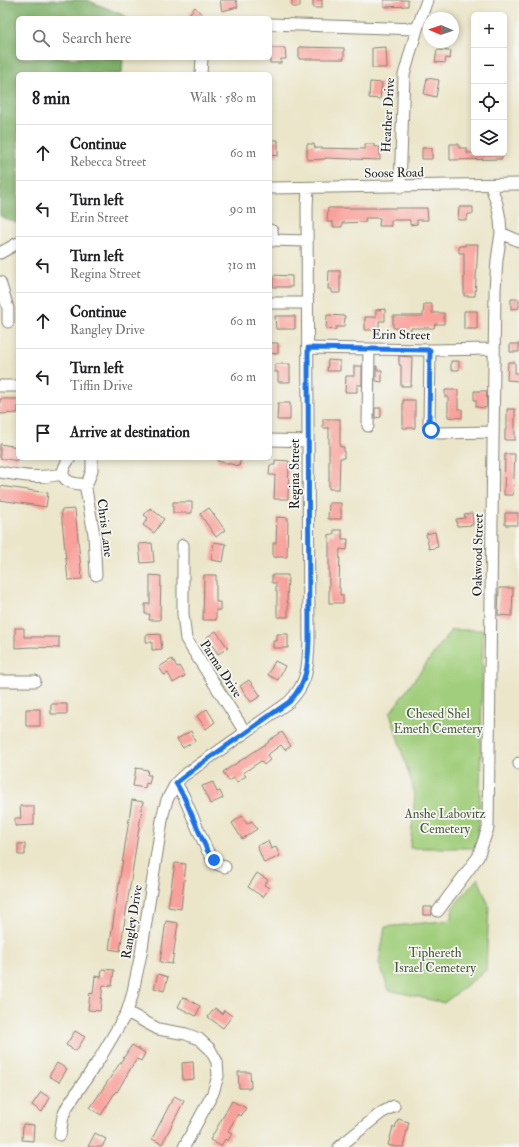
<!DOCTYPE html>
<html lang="en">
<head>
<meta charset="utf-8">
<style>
  body { margin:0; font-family:"IM FELL Double Pica",serif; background:#f6f6f6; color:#202124 }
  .controls { position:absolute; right:12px; top:12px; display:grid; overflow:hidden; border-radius:6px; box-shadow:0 2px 6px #0003 }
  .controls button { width:36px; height:36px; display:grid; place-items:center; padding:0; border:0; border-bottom:1px solid #e0e0e0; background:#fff; color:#202124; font:20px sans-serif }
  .compass { position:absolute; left:423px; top:12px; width:36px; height:36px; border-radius:50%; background:#fff; box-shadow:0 2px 6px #0003; rotate:272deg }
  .stop { position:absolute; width:12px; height:12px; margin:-9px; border:3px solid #1a73e8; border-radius:50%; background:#fff }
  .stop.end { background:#1a73e8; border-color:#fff; box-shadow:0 1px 4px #0008 }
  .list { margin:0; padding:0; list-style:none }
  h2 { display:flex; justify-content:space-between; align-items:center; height:52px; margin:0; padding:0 16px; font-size:17px }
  h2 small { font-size:13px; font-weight:400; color:#757577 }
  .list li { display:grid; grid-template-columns:26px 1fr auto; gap:12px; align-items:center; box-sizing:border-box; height:56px; padding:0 16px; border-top:1px solid #e0e0e0 }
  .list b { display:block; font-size:15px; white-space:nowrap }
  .list p { margin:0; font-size:13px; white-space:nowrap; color:#757577 }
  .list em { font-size:13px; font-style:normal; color:#757577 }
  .icon { flex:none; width:22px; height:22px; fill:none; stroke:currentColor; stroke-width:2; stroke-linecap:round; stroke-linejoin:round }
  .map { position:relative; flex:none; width:519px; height:1147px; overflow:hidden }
  .search { position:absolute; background:#fff; box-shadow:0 2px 6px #0003; left:16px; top:16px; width:256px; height:44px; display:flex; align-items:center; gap:10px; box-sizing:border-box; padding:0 14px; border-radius:6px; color:#757577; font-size:15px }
  .panel { position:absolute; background:#fff; box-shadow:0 2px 6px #0003; left:16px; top:72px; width:256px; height:388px; border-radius:6px }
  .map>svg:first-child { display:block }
</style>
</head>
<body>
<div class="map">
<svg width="519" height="1147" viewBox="0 0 519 1147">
  <rect width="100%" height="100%" fill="#f6f6f2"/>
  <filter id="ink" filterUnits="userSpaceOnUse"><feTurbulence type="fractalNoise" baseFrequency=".025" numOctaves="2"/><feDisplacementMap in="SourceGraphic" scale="8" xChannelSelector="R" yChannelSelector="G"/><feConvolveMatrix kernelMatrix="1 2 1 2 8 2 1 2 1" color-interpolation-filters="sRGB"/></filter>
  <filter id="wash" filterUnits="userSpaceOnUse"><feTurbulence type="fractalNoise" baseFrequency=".012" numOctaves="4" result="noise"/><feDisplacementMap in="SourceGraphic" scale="16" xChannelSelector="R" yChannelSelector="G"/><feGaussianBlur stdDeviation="0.9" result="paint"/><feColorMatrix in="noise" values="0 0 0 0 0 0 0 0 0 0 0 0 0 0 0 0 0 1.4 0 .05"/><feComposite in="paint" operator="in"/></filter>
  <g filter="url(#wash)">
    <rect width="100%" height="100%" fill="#ebe6ca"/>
    <path fill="#a1ce7b" stroke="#5e754c" d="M451 630H483L480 795 477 848H410L415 794 390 713Z
      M478 878 489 906 486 970 444 1003 389 990 379 963 385 927 451 920 453 907Z"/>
    <path fill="#80b16b" stroke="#4e6644" d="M0 0H87L126 16V18H18V58H123L122 74H18V222L16 223 0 216Z"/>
    <g id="blocks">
      <path fill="#f9a09b" d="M220 0H236L238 7 222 11Z
        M292 0H300V7H292Z
        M313 0H322V8H313Z
        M384 0H408V6L384 7Z
        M195 7 205 18H193L189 14Z
        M299 47 344 48V59H299Z
        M386 47 387 68H372V48Z
        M270 48H285L286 59H281V63H270Z
        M437 50 451 51 450 59 446 58 445 63 435 62Z
        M427 78 439 80 436 97 424 94Z
        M370 82 382 83 380 99 369 98Z
        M270 140H278V156L270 155Z
        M307 144H314L315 148 365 149V144H374V147H380V160L325 158V159L307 160Z
        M450 144H459V148H467V153H502V159L450 160Z
        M422 148H432V159H422Z
        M459 207H473V214H468L467 220H458Z
        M328 208H427L428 220H417V224L410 225V220H391V226H379L380 218H365L366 222 342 223V227H333V222H327Z
        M465 244H478L475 296H464V253H459V246H465Z
        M329 271H340V293H332V289H328Z
        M273 275 292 276V287H273Z
        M511 299H519V308L511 309Z
        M424 304H432V313H444V324H435L434 328H411V330H399V328H393V316H423Z
        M385 309V321H379V330H365V317H376V310Z
        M464 311H477V329H464Z
        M327 315 345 316 344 327H336V330L326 329Z
        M275 316H295V329H276Z
        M270 343H278V354L270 353Z
        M510 344H519V352H510Z
        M399 356 412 357 411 386H401V365H399Z
        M328 360 340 361V371H327Z
        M451 361H459V370H451Z
        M508 362H515V373H519V381L507 380Z
        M275 364H290V382H278V372H275Z
        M354 366H362V385H357V392H345L346 376H354Z
        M376 366H377V370H382V382L376 381Z
        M445 390H458V409H462V418L448 417V397H445Z
        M474 391H487L486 408 476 407V400H474Z
        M0 399H18V413L0 414Z
        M403 400H415V428H403Z
        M278 403H290V420H277Z
        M375 408H381V417L375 418Z
        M507 409H515V440H505V430H507Z
        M323 419H340V447H344V458H340L339 489H329V428H323Z
        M0 444 18 447V461L0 458Z
        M505 454H515L513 495H504Z
        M217 458H241L239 466 217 461Z
        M275 460 289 461 288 499H274L275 475H269L270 465H275Z
        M0 486 48 493 46 507 0 500Z
        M173 502H192V513H173Z
        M329 503H341V519H328Z
        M150 508 164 519 154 533 143 525 148 518 144 515Z
        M209 508 225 530 216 537 200 514Z
        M75 509 82 579 68 580 61 510Z
        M472 513 473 525 457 526 456 519 465 518 464 514Z
        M505 513H518V525H505Z
        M277 517 288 518 287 557H273V543H276Z
        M334 530H342V539H348L347 550 340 549 339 588H340V595H343V603H329V534L334 535Z
        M435 532 438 547 429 549 426 534Z
        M214 542 226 544 223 562 211 560Z
        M152 543 154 562 141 563 139 544Z
        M150 575 161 576 160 620H149L150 614H145V604H150Z
        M204 575H216V602H220V610H216V620H203Z
        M272 575H288L287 602H288V617H277V592L276 591V583H272Z
        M499 588H513L512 616 498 615Z
        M15 628H24V637H59V648L31 647 15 648Z
        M216 631 228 648 218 654 207 637Z
        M160 634 162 649 152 650V642H146V635Z
        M277 634H288V648H273V641H277Z
        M172 659 177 667 179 666 185 676 173 683 168 673 164 675 159 667Z
        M275 661 285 666 278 680 268 675Z
        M249 680 261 696 251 702 240 686Z
        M51 704H67V714H51Z
        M26 709H40V726H26Z
        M207 709 215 722 206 729 197 716Z
        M191 731 195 741 183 748 177 739Z
        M282 732 291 746 285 750 281 745 267 755 270 760 264 765 261 761 243 773 246 776 237 782 234 778 229 781 223 772 269 742 268 741Z
        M136 768 148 770 147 775H151L149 784 146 783 145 788 133 786Z
        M213 782 217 792 220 791 223 798 210 804 202 786Z
        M132 800 143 802 120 951 109 949Z
        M20 806H34V825L15 826V818H21Z
        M242 816 247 824 252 821 257 829 242 839 232 823Z
        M268 841 271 849 276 847 280 856 264 863 257 846Z
        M18 844H25V855H18Z
        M175 863 186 864 181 909 168 907Z
        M257 873 268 880 264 885 269 888 263 897 248 887Z
        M423 907H432V915H423Z
        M166 921 178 923 172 964 160 962Z
        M102 969 114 970 112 986 103 985 100 1011 88 1010 90 993 93 994 95 976 101 977Z
        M158 974 168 977 164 991 154 988Z
        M183 997 200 1006 196 1016 178 1007Z
        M215 1008 222 1014 224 1010 232 1016 223 1028 208 1017Z
        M75 1031 85 1037 76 1051 66 1045Z
        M132 1045 145 1053 141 1061 137 1059 132 1066 117 1092 116 1091 101 1115 90 1108Z
        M193 1062 194 1079 183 1080 182 1063Z
        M57 1063 67 1069 59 1082 49 1076Z
        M238 1072H250L251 1088H239Z
        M41 1092 50 1098 42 1112 32 1105Z
        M174 1096 184 1101 162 1144 152 1139Z
        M232 1101 246 1108 241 1116 238 1114 228 1131 232 1133 228 1141 225 1139 221 1146 210 1140Z
        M398 1119 409 1122 403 1147H395L388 1145 393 1127 395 1128Z
        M23 1124 34 1125 33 1141 22 1140Z
        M95 1133 106 1139 102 1147H88Z"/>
    </g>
  </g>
  <g filter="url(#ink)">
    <use href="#blocks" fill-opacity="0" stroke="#848173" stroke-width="1"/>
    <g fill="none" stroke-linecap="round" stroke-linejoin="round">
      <g stroke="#848173" stroke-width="13">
        <path id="minor" d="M270 24 417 29
          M201 74 202 58
          M400 187 404 75 417 29 427 0
          M270 188 519 184
          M270 230 272 231 273 241
          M501 233 519 241
          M270 240 307 241
          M0 253 18 243
          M0 282 8 308V322
          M270 303H307
          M308 348 430 350 494 349
          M430 350 429 427 433 431 439 433 493 432
          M0 386H18
          M368 426 369 349
          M270 440 308 441
          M70 458C67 462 63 468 63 473 63 483 79 485 87 484L92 470V458
          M0 472C24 476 39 479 63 474
          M85 484 94 534 96 575
          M183 545V614L186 639 245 732
          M0 681H35
          M519 764V763
          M176 783 184 797 207 850 214 860 219 865 225 867
          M438 911 478 857 488 828 495 290 497 260 501 233 500 219 497 204 491 186
          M127 1012 158 1029 186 1034 199 1039 210 1049 217 1062 218 1076 213 1093 184 1147
          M60 1135 63 1116 67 1107 100 1058 127 1012 132 996 141 954 163 814 167 800 176 783 183 776 289 702C308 683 308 667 309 641L307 207 308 188
          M339 1147 381 1113 394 1106"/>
      </g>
      <use href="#minor" stroke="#fff" stroke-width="11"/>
    </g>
  </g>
  <g fill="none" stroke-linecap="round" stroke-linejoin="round" filter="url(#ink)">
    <path stroke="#1a73e8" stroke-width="5" d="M214 860 207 850 184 797 176 783 198 766 289 702C307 683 308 667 309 641L308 348 430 350 429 427 431 430"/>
  </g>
  <g text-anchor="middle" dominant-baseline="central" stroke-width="3.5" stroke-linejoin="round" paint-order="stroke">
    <g font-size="13" fill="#1c1c1c" stroke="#f6f6f2">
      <text transform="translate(388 115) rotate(-87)">Heather Drive</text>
      <text transform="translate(394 173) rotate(-1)">Soose Road</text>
      <text transform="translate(401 335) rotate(1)">Erin Street</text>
      <text transform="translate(295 474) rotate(-90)">Regina Street</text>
      <text transform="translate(105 528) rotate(83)">Chris Lane</text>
      <text transform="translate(478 555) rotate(-89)">Oakwood Street</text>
      <text transform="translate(221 669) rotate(57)">Parma Drive</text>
      <text transform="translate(132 922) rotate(-81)">Rangley Drive</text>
    </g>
    <g font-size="13" fill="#4b5a3d" stroke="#f6f6f2">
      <text x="438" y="714">Chesed Shel<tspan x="438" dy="15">Emeth Cemetery</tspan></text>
      <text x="445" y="814">Anshe Labovitz<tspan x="445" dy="15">Cemetery</tspan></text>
      <text x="435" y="953">Tiphereth<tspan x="435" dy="15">Israel Cemetery</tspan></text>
    </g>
  </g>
</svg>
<div class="controls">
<button>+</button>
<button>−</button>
<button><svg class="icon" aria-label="locate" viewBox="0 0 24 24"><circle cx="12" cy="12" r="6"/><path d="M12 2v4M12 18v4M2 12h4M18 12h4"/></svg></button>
<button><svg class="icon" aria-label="layers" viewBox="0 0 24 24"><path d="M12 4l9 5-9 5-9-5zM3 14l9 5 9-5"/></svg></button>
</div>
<svg class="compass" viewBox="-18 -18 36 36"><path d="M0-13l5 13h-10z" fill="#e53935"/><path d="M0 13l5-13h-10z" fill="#757577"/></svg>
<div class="stop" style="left:431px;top:430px"></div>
<div class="stop end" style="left:214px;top:860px"></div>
<div class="search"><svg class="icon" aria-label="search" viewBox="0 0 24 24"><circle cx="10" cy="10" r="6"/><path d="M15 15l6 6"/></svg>Search here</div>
<section class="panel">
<h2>8 min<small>Walk · 580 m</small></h2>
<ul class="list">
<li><svg class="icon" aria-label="ahead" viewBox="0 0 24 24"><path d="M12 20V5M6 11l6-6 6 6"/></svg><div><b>Continue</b><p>Rebecca Street</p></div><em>60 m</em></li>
<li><svg class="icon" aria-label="left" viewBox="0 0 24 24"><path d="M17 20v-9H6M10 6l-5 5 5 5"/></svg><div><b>Turn left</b><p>Erin Street</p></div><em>90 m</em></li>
<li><svg class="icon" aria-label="left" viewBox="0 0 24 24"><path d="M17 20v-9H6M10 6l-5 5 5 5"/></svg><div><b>Turn left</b><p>Regina Street</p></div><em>310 m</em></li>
<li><svg class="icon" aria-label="ahead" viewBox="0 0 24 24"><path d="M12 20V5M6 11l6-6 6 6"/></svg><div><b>Continue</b><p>Rangley Drive</p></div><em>60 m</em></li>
<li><svg class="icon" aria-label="left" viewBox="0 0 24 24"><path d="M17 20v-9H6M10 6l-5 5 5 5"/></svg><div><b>Turn left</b><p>Tiffin Drive</p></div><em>60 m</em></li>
<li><svg class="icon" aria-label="arrive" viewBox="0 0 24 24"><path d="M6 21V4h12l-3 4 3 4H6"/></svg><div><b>Arrive at destination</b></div></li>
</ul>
</section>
</div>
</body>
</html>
